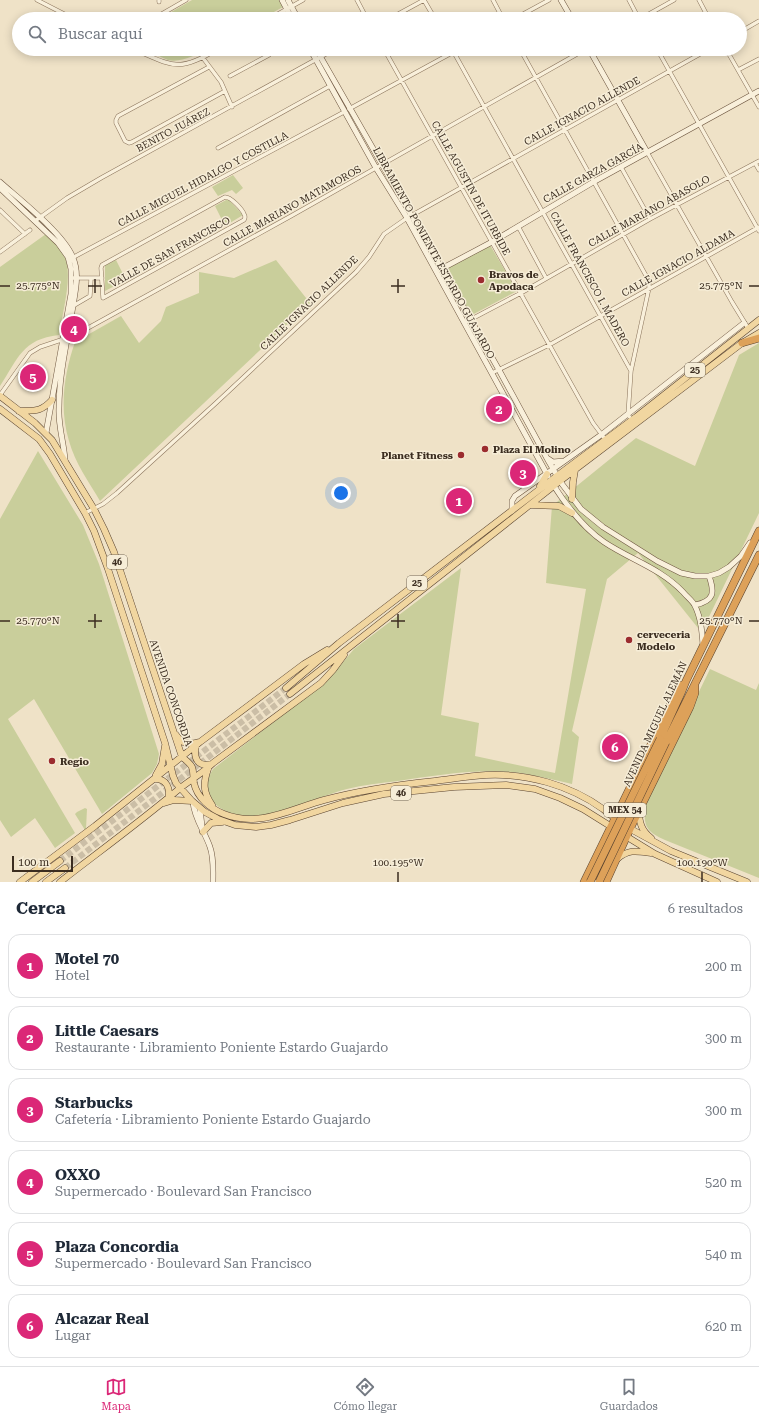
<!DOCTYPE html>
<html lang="es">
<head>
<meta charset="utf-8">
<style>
  body { margin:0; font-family:"Roboto Serif",serif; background:#f6f6f7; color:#1f2937 }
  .scale { position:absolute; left:12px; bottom:10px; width:61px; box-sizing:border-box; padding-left:4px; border:2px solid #3b2d20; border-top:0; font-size:11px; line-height:14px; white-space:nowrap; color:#3b2d20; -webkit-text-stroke:3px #f6edd7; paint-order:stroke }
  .you { position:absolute; left:341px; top:493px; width:14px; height:14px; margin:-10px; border:3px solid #fff; border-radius:50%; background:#1a73e8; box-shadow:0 0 0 6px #1a73e833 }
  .badge { display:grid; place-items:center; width:26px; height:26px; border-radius:50%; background:#db2777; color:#fff; font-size:13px; font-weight:700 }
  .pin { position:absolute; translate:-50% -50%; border:2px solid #fff; box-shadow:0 1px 4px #0006 }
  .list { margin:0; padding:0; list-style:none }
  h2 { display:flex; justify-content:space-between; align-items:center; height:52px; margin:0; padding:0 16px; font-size:17px }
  h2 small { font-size:13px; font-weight:400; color:#747a83 }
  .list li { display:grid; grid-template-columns:26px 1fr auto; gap:12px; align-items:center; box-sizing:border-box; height:64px; margin:0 8px 8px; padding:0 8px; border:1px solid #e0e1e3; border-radius:12px }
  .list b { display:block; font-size:15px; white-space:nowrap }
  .list p { margin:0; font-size:13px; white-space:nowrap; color:#747a83 }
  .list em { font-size:13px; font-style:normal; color:#747a83 }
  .icon { flex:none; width:22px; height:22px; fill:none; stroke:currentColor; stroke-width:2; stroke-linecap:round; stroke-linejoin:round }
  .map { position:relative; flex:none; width:759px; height:882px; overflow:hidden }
  .search { position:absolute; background:#fff; box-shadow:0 2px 10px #0003; left:12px; right:12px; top:12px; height:44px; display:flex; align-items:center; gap:10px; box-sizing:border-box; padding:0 14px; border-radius:22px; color:#747a83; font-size:15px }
  .sheet { height:484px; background:#fff }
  nav { display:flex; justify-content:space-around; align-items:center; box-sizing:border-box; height:56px; border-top:1px solid #e0e1e3; background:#fff; font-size:11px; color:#747a83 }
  nav a { display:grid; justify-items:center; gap:2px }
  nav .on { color:#db2777 }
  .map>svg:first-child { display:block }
</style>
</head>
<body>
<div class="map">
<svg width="759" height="882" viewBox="0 0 759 882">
  <rect width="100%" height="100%" fill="#efe2c7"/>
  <path fill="#c9ce9b" d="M192 0H279L283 7 261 19H159Z
    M145 49H207C196 55 181 63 168 60 160 57 152 52 145 49Z
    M233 175 243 188 236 194 232 190 218 196 212 187Z
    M228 199 243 215 225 226 215 206Z
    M46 234C52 240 61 247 64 255 74 274 62 314 59 335 22 339 18 359 0 386V267Z
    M490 245 517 291 470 316 445 270Z
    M116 260 126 280 105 291V265Z
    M276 260 310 303 100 501C89 482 75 463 69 441 59 408 64 374 75 342L121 316 139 343 161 321 166 307 199 293V272L234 278Z
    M759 343V513L706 623 698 628 638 553 607 579 572 731 579 737 572 784C555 780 538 776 521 773 482 768 437 775 398 781 381 783 363 785 347 789 319 796 269 821 242 816 216 811 196 795 213 769L328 680 354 649 461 568 441 715 479 723 475 756 555 773 586 589 546 583 552 506 636 438 695 466 739 355Z
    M38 451 83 525 99 564 159 754 157 764 152 773 102 814 34 699 8 719 75 833 55 848 35 818 11 837 0 820V519Z
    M710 669 756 690 759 683V878L665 840C644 830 644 826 645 803Z
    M85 808 87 809 86 829 85 830 75 814 77 812Z"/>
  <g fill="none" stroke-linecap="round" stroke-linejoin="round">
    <path stroke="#cbbea6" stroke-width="6" stroke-dasharray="6 3" stroke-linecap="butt" d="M60 861 286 688
      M65 868 290 694"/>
    <g stroke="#8b745c" stroke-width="4.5">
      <path id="street" d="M37 0 74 19
        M357 0 367 19
        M424 0 435 19
        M493 0 503 19
        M629 0 639 19
        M699 0 709 19
        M159 2V0
        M153 19 186 0
        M269 19 303 0
        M389 19 424 0
        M514 19 549 0
        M640 19 674 0
        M740 32 759 21
        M133 49C173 66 178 73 218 49
        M384 49 593 423 605 439
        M452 49 631 371
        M520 49 649 281V288L631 371 628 415 632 420
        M657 49 759 231
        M726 49 759 107
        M203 58 221 82 232 107
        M209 67 118 116 116 120V123L125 141 129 143 132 142 225 91
        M738 70 759 59
        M230 76 269 55 273 49
        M349 109 459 49
        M218 148 330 86
        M647 152 732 302 748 328
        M755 163 759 170
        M621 167 650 219
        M225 197C231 197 242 209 244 214 246 217 245 218 244 220L103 298 101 268 102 265Z
        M0 210 25 234
        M35 221 67 198 101 178 335 49
        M518 226 546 278
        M0 252 30 230
        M72 258 344 112
        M72 278H102
        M73 306 90 296 91 279
        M464 323 521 293 650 219 759 161
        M492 373 549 345 759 227
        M0 395 30 353 40 347 67 338 88 328 291 216 586 49
        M85 513 103 504 117 493 216 403 356 272 369 257 384 234 407 218 709 49"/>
    </g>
    <g stroke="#6d553f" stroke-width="6">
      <path id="secondary" d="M282 0 292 19
        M288 0 298 19
        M561 0 572 19
        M310 49 376 168 407 218 548 476
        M316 49 442 269 499 370 549 462 562 484 581 509 603 527 657 561 681 573 695 576H709L719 573 729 567 741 556 750 543
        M589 49 647 152
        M0 182C19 199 65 235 73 258 77 267 77 277 76 286 71 327 59 367 59 408 58 426 64 443 65 460
        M0 188 58 243 68 257 71 269V294L46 433
        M441 269 492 242 595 181 759 91
        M547 458 553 462 564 461
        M552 483C566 505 582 527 604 542 631 560 660 568 683 592 687 597 693 601 695 606 701 618 702 632 703 645
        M512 511V501L515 496 601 435 744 323
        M695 605C714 601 715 593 709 576
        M193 802C194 818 205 832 210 847 214 858 213 870 213 882
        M200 809 202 826"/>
    </g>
    <g stroke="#594330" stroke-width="7">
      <path id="primary" d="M0 396 35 423 52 440 94 509 104 529 114 552 182 757C196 768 192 768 194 783 197 798 211 809 224 814 259 828 291 809 324 800 361 790 397 785 435 781 452 779 469 776 486 775 527 773 570 785 603 809 608 813 613 817 618 820
        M0 409 39 439 50 454 85 513 94 531 108 569 165 743 173 776 176 783 192 801 205 812 218 819 235 825 256 827 271 825 290 820 343 803 384 794 454 787 506 785 535 789 560 798 583 809 615 829
        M19 411C34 410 40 413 52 400
        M540 486 547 474
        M572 499 573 482 575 470
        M531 505 559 506 572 513
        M286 688 339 643 557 476 636 417 759 320
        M290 694 560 481 742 343 759 333
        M176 735C182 744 189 745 199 742
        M196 746C193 758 198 768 212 764
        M208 769C203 783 203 792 212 805
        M156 775 162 764 165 746
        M154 779C166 778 171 788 168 799
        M164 803 174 800 192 801
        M639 811C639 823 642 831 651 838
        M627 827 671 851 747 882
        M203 832 211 823 222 822
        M624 835 655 854 717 882
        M617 859C629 849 636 851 651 853
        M20 882 95 826 200 742 304 664 327 650
        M32 882 60 861
        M46 882 65 868
        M60 882C100 851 141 821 179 789 190 780 203 773 213 763L321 683 333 670 344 655"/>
    </g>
    <g stroke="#594330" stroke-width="8">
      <path id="highway" d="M742 343 759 338
        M660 739 682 691 686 681 759 531
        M666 742 759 555
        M584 882 676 693 682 685
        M606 882 630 829 690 707 695 693V684"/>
    </g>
    <use href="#street" stroke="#f9f0db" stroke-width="3.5"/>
    <use href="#secondary" stroke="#f9f0db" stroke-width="5"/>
    <use href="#primary" stroke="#f1d6a0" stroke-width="6"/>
    <use href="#highway" stroke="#dda159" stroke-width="7"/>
    <g stroke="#594330" stroke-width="8" stroke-linecap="butt">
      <path id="highway-bridge" d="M590 882 660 739
        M599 882 666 742"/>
    </g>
    <use href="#highway-bridge" stroke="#dda159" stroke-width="7"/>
  </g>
  <path fill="none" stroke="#3b2d20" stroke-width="1.5" d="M95 279V293M398 279V293M0 286H10M88 286H102M391 286H405M749 286H759M95 614V628M398 614V628M0 621H10M88 621H102M391 621H405M749 621H759M398 872V882M702 872V882"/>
  <g fill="#9b2c2f" stroke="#f6edd7" stroke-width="1.5">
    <circle cx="481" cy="280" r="4"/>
    <circle cx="485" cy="449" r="4"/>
    <circle cx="461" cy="455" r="4"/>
    <circle cx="629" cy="640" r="4"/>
    <circle cx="52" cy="761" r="4"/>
  </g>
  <g text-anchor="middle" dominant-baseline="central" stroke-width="3" stroke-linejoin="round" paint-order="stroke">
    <g fill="#f6edd7" stroke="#736757" stroke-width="1">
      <rect x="685" y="363" width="20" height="14" rx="3"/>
      <rect x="107" y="555" width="20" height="14" rx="3"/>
      <rect x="407" y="576" width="20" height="14" rx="3"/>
      <rect x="391" y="786" width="20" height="14" rx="3"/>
      <rect x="604" y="803" width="42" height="14" rx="3"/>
    </g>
    <g font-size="9" font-weight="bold" fill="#3b2d20">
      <text x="695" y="370">25</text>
      <text x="117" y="562">46</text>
      <text x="417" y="583">25</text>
      <text x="401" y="793">46</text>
      <text x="625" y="810">MEX 54</text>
    </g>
    <g font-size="10" fill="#3b2d20" stroke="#f6edd7">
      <text transform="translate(582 111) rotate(-29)">CALLE IGNACIO ALLENDE</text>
      <text transform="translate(173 130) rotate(-28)">BENITO JUÁREZ</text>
      <text transform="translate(593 173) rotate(-29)">CALLE GARZA GARCÍA</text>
      <text transform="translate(203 179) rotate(-28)">CALLE MIGUEL HIDALGO Y COSTILLA</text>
      <text transform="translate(471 188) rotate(61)">CALLE AGUSTIN DE ITURBIDE</text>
      <text transform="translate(292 206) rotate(-29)">CALLE MARIANO MATAMOROS</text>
      <text transform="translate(649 211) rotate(-29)">CALLE MARIANO ABASOLO</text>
      <text transform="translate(170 252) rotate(-29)">VALLE DE SAN FRANCISCO</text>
      <text transform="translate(434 253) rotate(61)">LIBRAMIENTO PONIENTE ESTARDO GUAJARDO</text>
      <text transform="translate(678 263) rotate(-29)">CALLE IGNACIO ALDAMA</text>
      <text transform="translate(590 279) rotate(61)">CALLE FRANCISCO I. MADERO</text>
      <text transform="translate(309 303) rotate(-44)">CALLE IGNACIO ALLENDE</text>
      <text transform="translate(171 693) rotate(71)">AVENIDA CONCORDIA</text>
      <text transform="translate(655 724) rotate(-65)">AVENIDA MIGUEL ALEMÁN</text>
    </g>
    <g font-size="10" font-weight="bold" fill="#3b2d20" stroke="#f6edd7" text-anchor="start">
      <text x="489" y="274">Bravos de<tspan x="489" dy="12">Apodaca</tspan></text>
      <text x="493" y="449">Plaza El Molino</text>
      <text x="453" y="455" text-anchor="end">Planet Fitness</text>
      <text x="637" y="634">cerveceria<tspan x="637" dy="12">Modelo</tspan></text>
      <text x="60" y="761">Regio</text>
    </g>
  </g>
  <g font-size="10" text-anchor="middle" fill="#3b2d20" stroke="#f6edd7" stroke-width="3" stroke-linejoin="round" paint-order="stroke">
    <text x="38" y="289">25.775°N</text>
    <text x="721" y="289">25.775°N</text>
    <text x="38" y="624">25.770°N</text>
    <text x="721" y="624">25.770°N</text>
    <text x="398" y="866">100.195°W</text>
    <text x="702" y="866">100.190°W</text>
  </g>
</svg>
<div class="scale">100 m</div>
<div class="you"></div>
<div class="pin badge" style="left:459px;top:501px">1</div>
<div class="pin badge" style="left:499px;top:409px">2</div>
<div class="pin badge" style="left:523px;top:473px">3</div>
<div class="pin badge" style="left:74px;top:329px">4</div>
<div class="pin badge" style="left:33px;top:377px">5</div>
<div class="pin badge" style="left:615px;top:747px">6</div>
<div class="search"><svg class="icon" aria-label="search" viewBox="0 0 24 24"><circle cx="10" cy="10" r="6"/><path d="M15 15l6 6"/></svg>Buscar aquí</div>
</div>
<section class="sheet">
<h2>Cerca<small>6 resultados</small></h2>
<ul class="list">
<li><span class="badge">1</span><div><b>Motel 70</b><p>Hotel</p></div><em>200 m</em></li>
<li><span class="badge">2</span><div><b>Little Caesars</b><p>Restaurante · Libramiento Poniente Estardo Guajardo</p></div><em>300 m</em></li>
<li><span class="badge">3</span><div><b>Starbucks</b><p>Cafetería · Libramiento Poniente Estardo Guajardo</p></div><em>300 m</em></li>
<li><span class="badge">4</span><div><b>OXXO</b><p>Supermercado · Boulevard San Francisco</p></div><em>520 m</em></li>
<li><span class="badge">5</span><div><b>Plaza Concordia</b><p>Supermercado · Boulevard San Francisco</p></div><em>540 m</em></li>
<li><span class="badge">6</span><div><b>Alcazar Real</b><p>Lugar</p></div><em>620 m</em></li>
</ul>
</section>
<nav>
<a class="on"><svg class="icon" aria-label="map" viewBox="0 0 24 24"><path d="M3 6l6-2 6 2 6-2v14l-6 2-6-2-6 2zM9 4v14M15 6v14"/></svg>Mapa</a>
<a><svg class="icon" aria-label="directions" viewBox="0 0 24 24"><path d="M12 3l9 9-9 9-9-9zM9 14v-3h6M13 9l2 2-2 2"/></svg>Cómo llegar</a>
<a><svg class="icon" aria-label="saved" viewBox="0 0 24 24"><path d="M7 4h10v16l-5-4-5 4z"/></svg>Guardados</a>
</nav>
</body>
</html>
